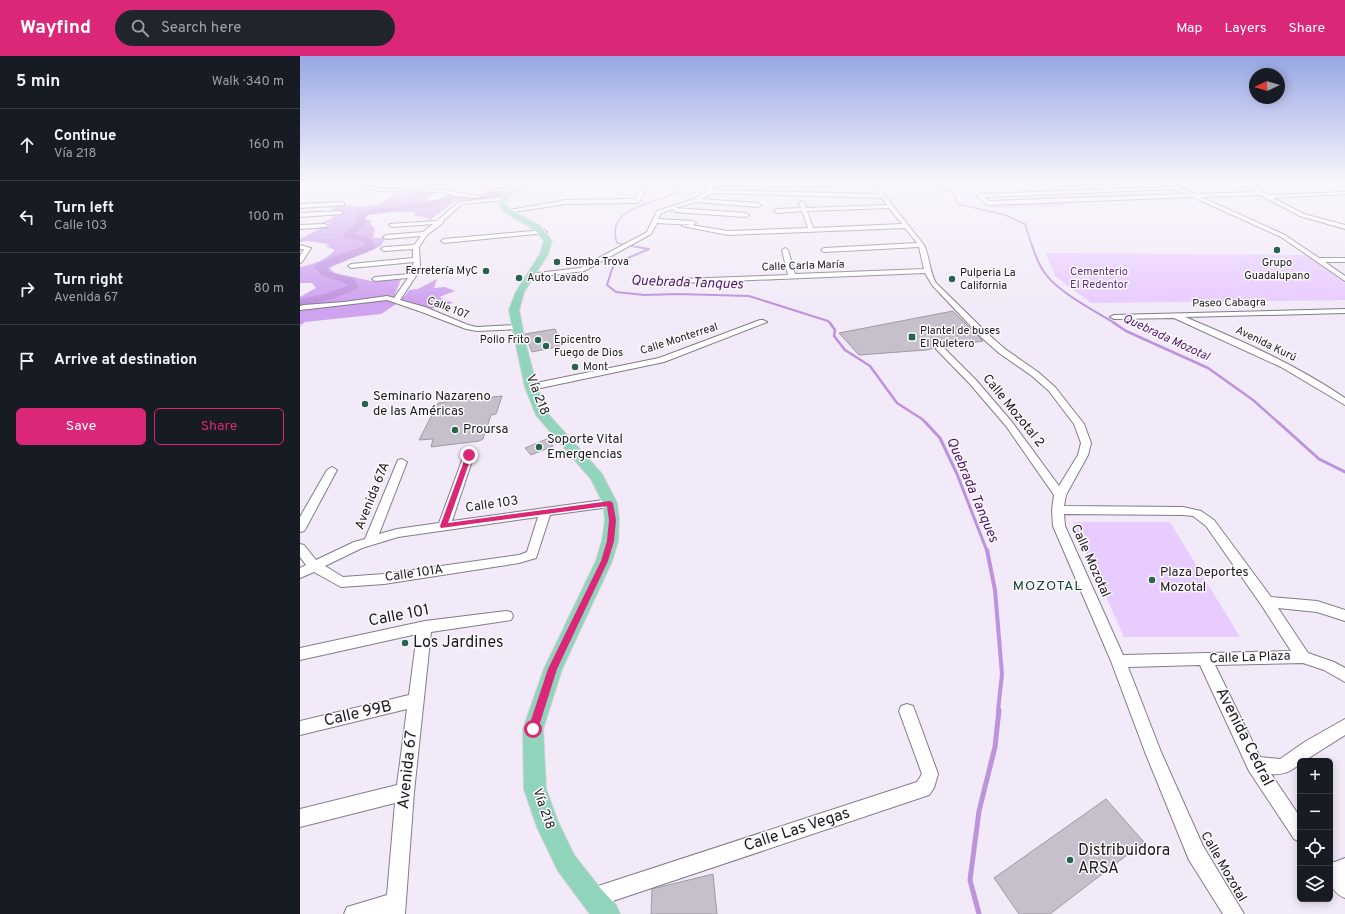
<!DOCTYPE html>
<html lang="en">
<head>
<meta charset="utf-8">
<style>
  body { margin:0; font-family:Overpass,sans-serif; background:#20242c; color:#f1f3f6 }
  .controls { position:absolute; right:12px; bottom:12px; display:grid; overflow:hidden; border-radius:6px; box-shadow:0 2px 10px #0003 }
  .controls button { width:36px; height:36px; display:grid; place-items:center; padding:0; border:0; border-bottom:1px solid #363941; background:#171b24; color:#f1f3f6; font:20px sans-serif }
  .compass { position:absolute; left:949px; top:12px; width:36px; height:36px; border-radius:50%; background:#171b24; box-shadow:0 2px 10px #0003; rotate:266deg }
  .stop { position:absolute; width:12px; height:12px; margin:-9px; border:3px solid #db2777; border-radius:50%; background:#fff }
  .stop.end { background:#db2777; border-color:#fff; box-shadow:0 1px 4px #0008 }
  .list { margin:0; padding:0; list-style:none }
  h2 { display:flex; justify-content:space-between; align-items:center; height:52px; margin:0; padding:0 16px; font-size:17px }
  h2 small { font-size:13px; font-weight:400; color:#9ea1a6 }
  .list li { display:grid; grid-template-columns:26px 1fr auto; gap:12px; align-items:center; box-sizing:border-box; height:72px; padding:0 16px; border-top:1px solid #363941 }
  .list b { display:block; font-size:15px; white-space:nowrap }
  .list p { margin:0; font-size:13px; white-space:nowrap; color:#9ea1a6 }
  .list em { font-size:13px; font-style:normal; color:#9ea1a6 }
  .actions { display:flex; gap:8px; padding:12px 16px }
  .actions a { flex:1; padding:9px 0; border:1px solid #db2777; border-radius:6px; text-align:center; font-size:14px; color:#db2777 }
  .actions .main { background:#db2777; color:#fff }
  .icon { flex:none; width:22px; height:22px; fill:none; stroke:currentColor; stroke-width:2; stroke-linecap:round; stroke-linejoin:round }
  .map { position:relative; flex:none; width:1045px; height:858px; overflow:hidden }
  header { display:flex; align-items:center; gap:24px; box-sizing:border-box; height:56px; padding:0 20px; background:#db2777; color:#fff }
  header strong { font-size:19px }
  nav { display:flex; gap:22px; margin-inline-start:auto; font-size:14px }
  .search { width:280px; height:36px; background:#20242c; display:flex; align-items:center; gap:10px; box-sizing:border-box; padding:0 14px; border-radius:22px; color:#9ea1a6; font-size:15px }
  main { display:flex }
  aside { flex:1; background:#171b24 }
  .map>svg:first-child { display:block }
</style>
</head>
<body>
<header>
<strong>Wayfind</strong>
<div class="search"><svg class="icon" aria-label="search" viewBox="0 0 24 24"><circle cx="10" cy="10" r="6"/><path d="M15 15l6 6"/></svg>Search here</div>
<nav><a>Map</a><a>Layers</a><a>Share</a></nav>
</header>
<main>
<aside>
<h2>5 min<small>Walk · 340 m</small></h2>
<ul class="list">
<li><svg class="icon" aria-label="ahead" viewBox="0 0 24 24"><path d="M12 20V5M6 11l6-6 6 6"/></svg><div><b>Continue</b><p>Vía 218</p></div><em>160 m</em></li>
<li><svg class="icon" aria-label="left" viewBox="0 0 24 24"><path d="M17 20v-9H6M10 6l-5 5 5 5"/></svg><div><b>Turn left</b><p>Calle 103</p></div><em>100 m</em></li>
<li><svg class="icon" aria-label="right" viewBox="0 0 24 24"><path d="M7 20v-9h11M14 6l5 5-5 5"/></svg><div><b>Turn right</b><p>Avenida 67</p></div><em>80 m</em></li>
<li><svg class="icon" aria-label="arrive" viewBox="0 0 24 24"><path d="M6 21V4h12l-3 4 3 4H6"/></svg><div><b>Arrive at destination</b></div></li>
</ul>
<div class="actions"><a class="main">Save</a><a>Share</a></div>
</aside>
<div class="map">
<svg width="1045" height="858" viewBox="0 0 1045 858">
  <rect width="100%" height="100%" fill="#f2eaf8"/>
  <path fill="#e9ccff" d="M761 146 767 150 692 152 688 148Z
    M746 197 1007 199 1045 227V244L791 247 755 220Z
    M773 466H870L940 581H824Z"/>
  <path fill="#cfa3ef" d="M138 135 129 140 127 145 139 144 148 140H176L191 135H202L189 142 155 145 130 164 125 161 115 160 114 156H89L68 159 65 164H71V170L75 172 73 182H85L81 190 31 211 30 213 35 217 71 225 101 223 94 241 105 240 109 234 118 233 137 223 134 232 145 231 155 235 139 241 153 247 131 253 101 245 81 258 5 266 0 270V241L16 232 12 227H0V211C12 209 26 204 35 194L26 190 29 188 7 185 0 186V183L31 167H22L32 162 36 157 32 152 41 148 61 151 78 149 94 138Z"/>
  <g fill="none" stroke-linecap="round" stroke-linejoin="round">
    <path stroke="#be93dd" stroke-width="1.5" d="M639 127 638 131 653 136 658 148 705 159 725 168 732 190
      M331 190 317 187C304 152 355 147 376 137L379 134 376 127"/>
    <path stroke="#be93dd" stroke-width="2" d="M326 189 349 193 316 207 312 213 307 229 316 236 344 239 378 238 449 240 528 265 531 268
      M732 189C735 199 739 210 747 220 762 238 795 255 816 268"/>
    <path stroke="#be93dd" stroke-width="2.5" d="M530 267 535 274 534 280 545 294 570 310 597 347 622 363 627 368
      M814 267 826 275 908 312 953 344 980 368"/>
    <path stroke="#be93dd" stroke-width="3" d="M626 367 640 382 657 418 687 495
      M979 367 1019 403 1045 416"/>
    <path stroke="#be93dd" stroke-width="4" d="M687 494 695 534 702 618 698 655"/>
    <path stroke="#be93dd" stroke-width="5" d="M679 858 670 824 679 755 695 691 699 654"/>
    <path fill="#be93dd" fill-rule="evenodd" d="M204 127H213L198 141 187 143H151L131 151 66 159 63 172 55 178 69 181 76 191 75 193 26 212 30 216 54 223 59 231 57 233 32 243 0 251V243L25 238 47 230 45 227 22 220 14 211 15 209 32 201 65 190 63 185 45 182 42 179 54 171 59 155 130 146 150 139H187L192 137Z"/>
  </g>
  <path fill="#c6bfcc" stroke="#a099a6" d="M653 255 683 285 645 291 637 290 635 292 626 294 559 299 539 277Z
    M255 273 262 290 232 296 225 278Z
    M202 340 196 358 191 359 183 383 179 385 131 391 133 383 119 384 138 347Z
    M247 383 253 390 231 399 225 392Z
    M806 743 844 786 750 858H719L694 822Z
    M413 818 417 858H351L352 833Z"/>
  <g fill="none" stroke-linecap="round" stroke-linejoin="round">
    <g stroke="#837c88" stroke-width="2">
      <path id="minor" d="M162 127 181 128 188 132 214 135 212 136 187 134 180 130Z
        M344 127H348L340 145 337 147 266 148 207 157 204 155 266 144 335 143Z
        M409 127H575L624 189C630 201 629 215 636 227L688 278 705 293 738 316 755 331 784 368 791 387 788 399 766 439 764 450 883 451 901 455 914 464 971 541 1017 545 1045 554V565L1017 556 978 552 1008 597 1034 606 1045 612V626L1024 614 1003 607 915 609 960 701 980 703 1006 685 1045 663V679L1004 705H1000V708C989 716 985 719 971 718L1000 761V786L994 783 949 715 900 609 828 611 861 696 903 790 944 858H923L889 804 845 696 811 605 753 470 752 454 754 439 706 370 670 328 636 293 637 291H643L676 324 712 366 759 430 778 399 781 387 774 368 749 335 732 320 699 297 682 282 632 229 625 217 380 227 377 225 380 223 488 219 482 194 485 192 488 194 495 218 624 213 619 191 524 196 521 194 524 192 617 187 605 172 428 179 382 170 385 168 428 175 508 172 502 155 477 157 474 155 477 153 501 152 499 147 502 145 505 147 506 152 587 149 582 142 412 137 401 143 458 147 461 149 458 151 396 146 375 152 446 157 449 159 446 161 375 156 373 153 361 157 358 163 393 165 396 167 393 169 357 167 351 178 284 215 229 222 226 220 229 218 280 212 347 176 357 155 394 143 408 135 406 129ZM411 130H573L579 138 413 134ZM589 152 602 168 513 172 507 155ZM764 458 883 459 893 460 906 470 962 550 991 595 823 599 765 470Z
        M746 127 751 128 801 127 799 128 750 130Z
        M865 127H871L895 138 955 136 942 127H947L969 139 1045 136V138L973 142 1004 158 1045 169V173L1000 160 960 139 901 141 985 179 1019 202H1045V206H1025L1045 220V225L981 181 893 141 688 149 677 140 680 138 871 131ZM875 133 887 138 689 145 685 141Z
        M62 130 77 131 81 133 143 134 180 140 177 142 155 140 143 136 77 135 75 133 60 132Z
        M203 141 205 142V144L162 148 143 165V167L127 179 119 191 120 210 116 220 100 244 125 251 168 269 177 271 217 269H220V273L177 275 166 273 119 255 87 244 0 254V250L4 249 44 246 87 240 94 242 108 222 75 225 72 223 75 221 110 218 114 206 51 212 48 210 51 208 113 202V193L84 195 81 193 84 191 114 189 121 180 86 183 83 181 86 179 123 176 133 168 92 171 89 169 90 168 137 165 159 146Z
        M42 146 44 147V149L0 152V148Z
        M40 155 43 157 42 158 0 161V157Z
        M25 168 28 170 27 171 0 173V169Z
        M244 174 247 176 246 177 144 187 141 185 144 183Z
        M0 189 11 192 2 206 0 207V200L4 193H0Z
        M1045 253V257L885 261C940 284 995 308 1045 342V349L981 311 874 262 814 263 810 261 814 259Z
        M460 264H463L467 266 364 306 231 334 227 331 231 328 359 302Z
        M169 396 174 399 152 465 310 443 314 444 316 447 314 450 310 451 250 459 236 502 219 507 84 528 41 531 14 516 0 522V512L6 509 0 501V488L4 489 16 504 54 486 65 483 98 404 102 403 107 406 79 478 97 473 139 467 164 399ZM238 461 227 496 219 499 84 518 43 521 25 510 62 492 98 481Z
        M32 411 37 414 6 472 4 475 0 476V461L27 414Z
        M206 555 211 556 213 560 211 564 131 576 114 736 105 858H44L47 851 87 839 95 747 0 771V753L97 729 107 653 0 679V665L109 639 117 578 0 604V592L125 565Z
        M607 648 613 650 615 655 638 718 634 732 629 739 292 852 285 849 282 842 285 835 292 832 617 726 622 718 599 655 601 650Z
        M1045 802V842C1027 834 1030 821 1030 805L1035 806Z"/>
    </g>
    <g stroke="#d1d1d2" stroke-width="2">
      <path id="major" d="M229 127H237L209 139 204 147 211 154 240 170 252 185 248 198 224 236 219 254 226 289 237 331 248 358 302 418 317 447 319 464 318 485 312 505 262 613 243 673 246 733 258 766 274 799 301 833 316 849 320 858H290L258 815 237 771 224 733 223 673 244 613 296 505 302 485 305 464 303 447 291 423 236 359 225 331 216 289 209 254 216 236 240 198 244 185C232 165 208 165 198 147L205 137Z"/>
    </g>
    <use href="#minor" fill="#fff" fill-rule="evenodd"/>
    <use href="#major" fill="#90d4bc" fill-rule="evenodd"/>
  </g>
  <linearGradient id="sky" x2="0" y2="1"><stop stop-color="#97a7e4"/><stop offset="0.51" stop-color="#f9f6fc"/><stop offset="1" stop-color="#f9f6fc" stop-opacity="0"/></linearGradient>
  <rect width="1045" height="247" fill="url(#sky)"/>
  <path fill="#db2777" d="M167 397 172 399 148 467 310 445 313 447 316 464 314 485 308 505 257 613 238 673 236 676 233 677 230 676 228 673 248 613 301 505 307 485 309 464 307 450 141 472 140 470Z"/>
  <g fill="#27634d" stroke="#fcfafd" stroke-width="1.5">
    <circle cx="977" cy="194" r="4"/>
    <circle cx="257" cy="206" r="4"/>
    <circle cx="186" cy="215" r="4"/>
    <circle cx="219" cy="222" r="4"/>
    <circle cx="652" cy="223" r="4"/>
    <rect x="608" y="277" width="8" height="8" rx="2"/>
    <circle cx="238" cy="284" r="4"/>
    <circle cx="246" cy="290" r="4"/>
    <circle cx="275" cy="311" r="4"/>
    <circle cx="65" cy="348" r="4"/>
    <circle cx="155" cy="374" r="4"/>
    <circle cx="239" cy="391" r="4"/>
    <circle cx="852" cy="524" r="4"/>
    <circle cx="105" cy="587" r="4"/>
    <circle cx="770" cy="804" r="4"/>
  </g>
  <g text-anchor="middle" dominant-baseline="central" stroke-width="3" stroke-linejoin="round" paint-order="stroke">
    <g font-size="11" fill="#1b191d" stroke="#fcfafd" text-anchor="start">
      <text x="265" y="206">Bomba Trova</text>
      <text x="977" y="207" text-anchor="middle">Grupo<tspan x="977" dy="13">Guadalupano</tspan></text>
      <text x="178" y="215" text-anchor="end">Ferretería MyC</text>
      <text x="660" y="217">Pulperia La<tspan x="660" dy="13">California</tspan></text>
      <text x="227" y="222">Auto Lavado</text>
      <text x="620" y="275">Plantel de buses<tspan x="620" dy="13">El Ruletero</tspan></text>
      <text x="230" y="284" text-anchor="end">Pollo Frito</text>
      <text x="254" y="284">Epicentro<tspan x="254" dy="13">Fuego de Dios</tspan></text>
      <text x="283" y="311">Mont</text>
    </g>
    <g font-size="11" fill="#1b191d" stroke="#fcfafd">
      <text transform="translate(503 210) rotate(-2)">Calle Carla María</text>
      <text transform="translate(929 247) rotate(-1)">Paseo Cabagra</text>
      <text transform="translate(148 252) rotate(21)">Calle 107</text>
      <text transform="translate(379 283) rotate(-18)">Calle Monterreal</text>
      <text transform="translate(966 288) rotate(26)">Avenida Kurú</text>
    </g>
    <g font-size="11" fill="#642d85" stroke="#fcfafd">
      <text x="799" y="216">Cementerio<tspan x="799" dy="13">El Redentor</tspan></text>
    </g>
    <g font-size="12" font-style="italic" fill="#4f166e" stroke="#fcfafd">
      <text transform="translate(866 282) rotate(25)">Quebrada Mozotal</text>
    </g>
    <g font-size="13" fill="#1b191d" stroke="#fcfafd">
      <text transform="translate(237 339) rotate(69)">Vía 218</text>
      <text transform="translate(713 355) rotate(51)">Calle Mozotal 2</text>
      <text transform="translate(73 440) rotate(-68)">Avenida 67A</text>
      <text transform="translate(192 449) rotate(-8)">Calle 103</text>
      <text transform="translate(790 505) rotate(66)">Calle Mozotal</text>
      <text transform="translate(114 518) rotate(-8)">Calle 101A</text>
      <text transform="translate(950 602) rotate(-2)">Calle La Plaza</text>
      <text transform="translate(243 753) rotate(71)">Vía 218</text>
      <text transform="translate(923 811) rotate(60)">Calle Mozotal</text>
    </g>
    <g font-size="13" fill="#1b191d" stroke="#fcfafd" text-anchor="start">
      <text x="73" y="341">Seminario Nazareno<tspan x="73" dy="15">de las Américas</tspan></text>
      <text x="163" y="374">Proursa</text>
      <text x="247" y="384">Soporte Vital<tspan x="247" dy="15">Emergencias</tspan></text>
      <text x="860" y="517">Plaza Deportes<tspan x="860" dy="15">Mozotal</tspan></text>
    </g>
    <g font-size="14" font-style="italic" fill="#4f166e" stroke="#fcfafd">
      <text transform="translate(387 227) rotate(2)">Quebrada Tanques</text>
      <text transform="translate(672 434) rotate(67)">Quebrada Tanques</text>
    </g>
    <g font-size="14" letter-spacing="1" fill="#144433" stroke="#fcfafd">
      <text x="748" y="530">MOZOTAL</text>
    </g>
    <g font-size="16" fill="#1b191d" stroke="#fcfafd">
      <text transform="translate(99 560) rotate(-11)">Calle 101</text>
      <text transform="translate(58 658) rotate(-13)">Calle 99B</text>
      <text transform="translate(944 681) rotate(63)">Avenida Cedral</text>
      <text transform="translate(108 714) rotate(-84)">Avenida 67</text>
      <text transform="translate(497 774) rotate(-18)">Calle Las Vegas</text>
    </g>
    <g font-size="16" fill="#1b191d" stroke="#fcfafd" text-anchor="start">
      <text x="113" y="587">Los Jardines</text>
      <text x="778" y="795">Distribuidora<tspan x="778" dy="18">ARSA</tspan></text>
    </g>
  </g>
</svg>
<div class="controls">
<button>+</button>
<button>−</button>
<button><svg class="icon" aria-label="locate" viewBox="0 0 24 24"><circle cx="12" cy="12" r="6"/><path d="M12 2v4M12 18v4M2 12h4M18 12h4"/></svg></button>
<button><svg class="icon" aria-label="layers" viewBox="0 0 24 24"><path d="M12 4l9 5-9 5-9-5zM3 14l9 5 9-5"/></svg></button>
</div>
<svg class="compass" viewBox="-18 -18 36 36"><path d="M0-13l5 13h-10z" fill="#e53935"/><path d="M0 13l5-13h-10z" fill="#9ea1a6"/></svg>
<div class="stop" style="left:233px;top:673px"></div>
<div class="stop end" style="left:169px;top:399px"></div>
</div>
</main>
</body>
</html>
